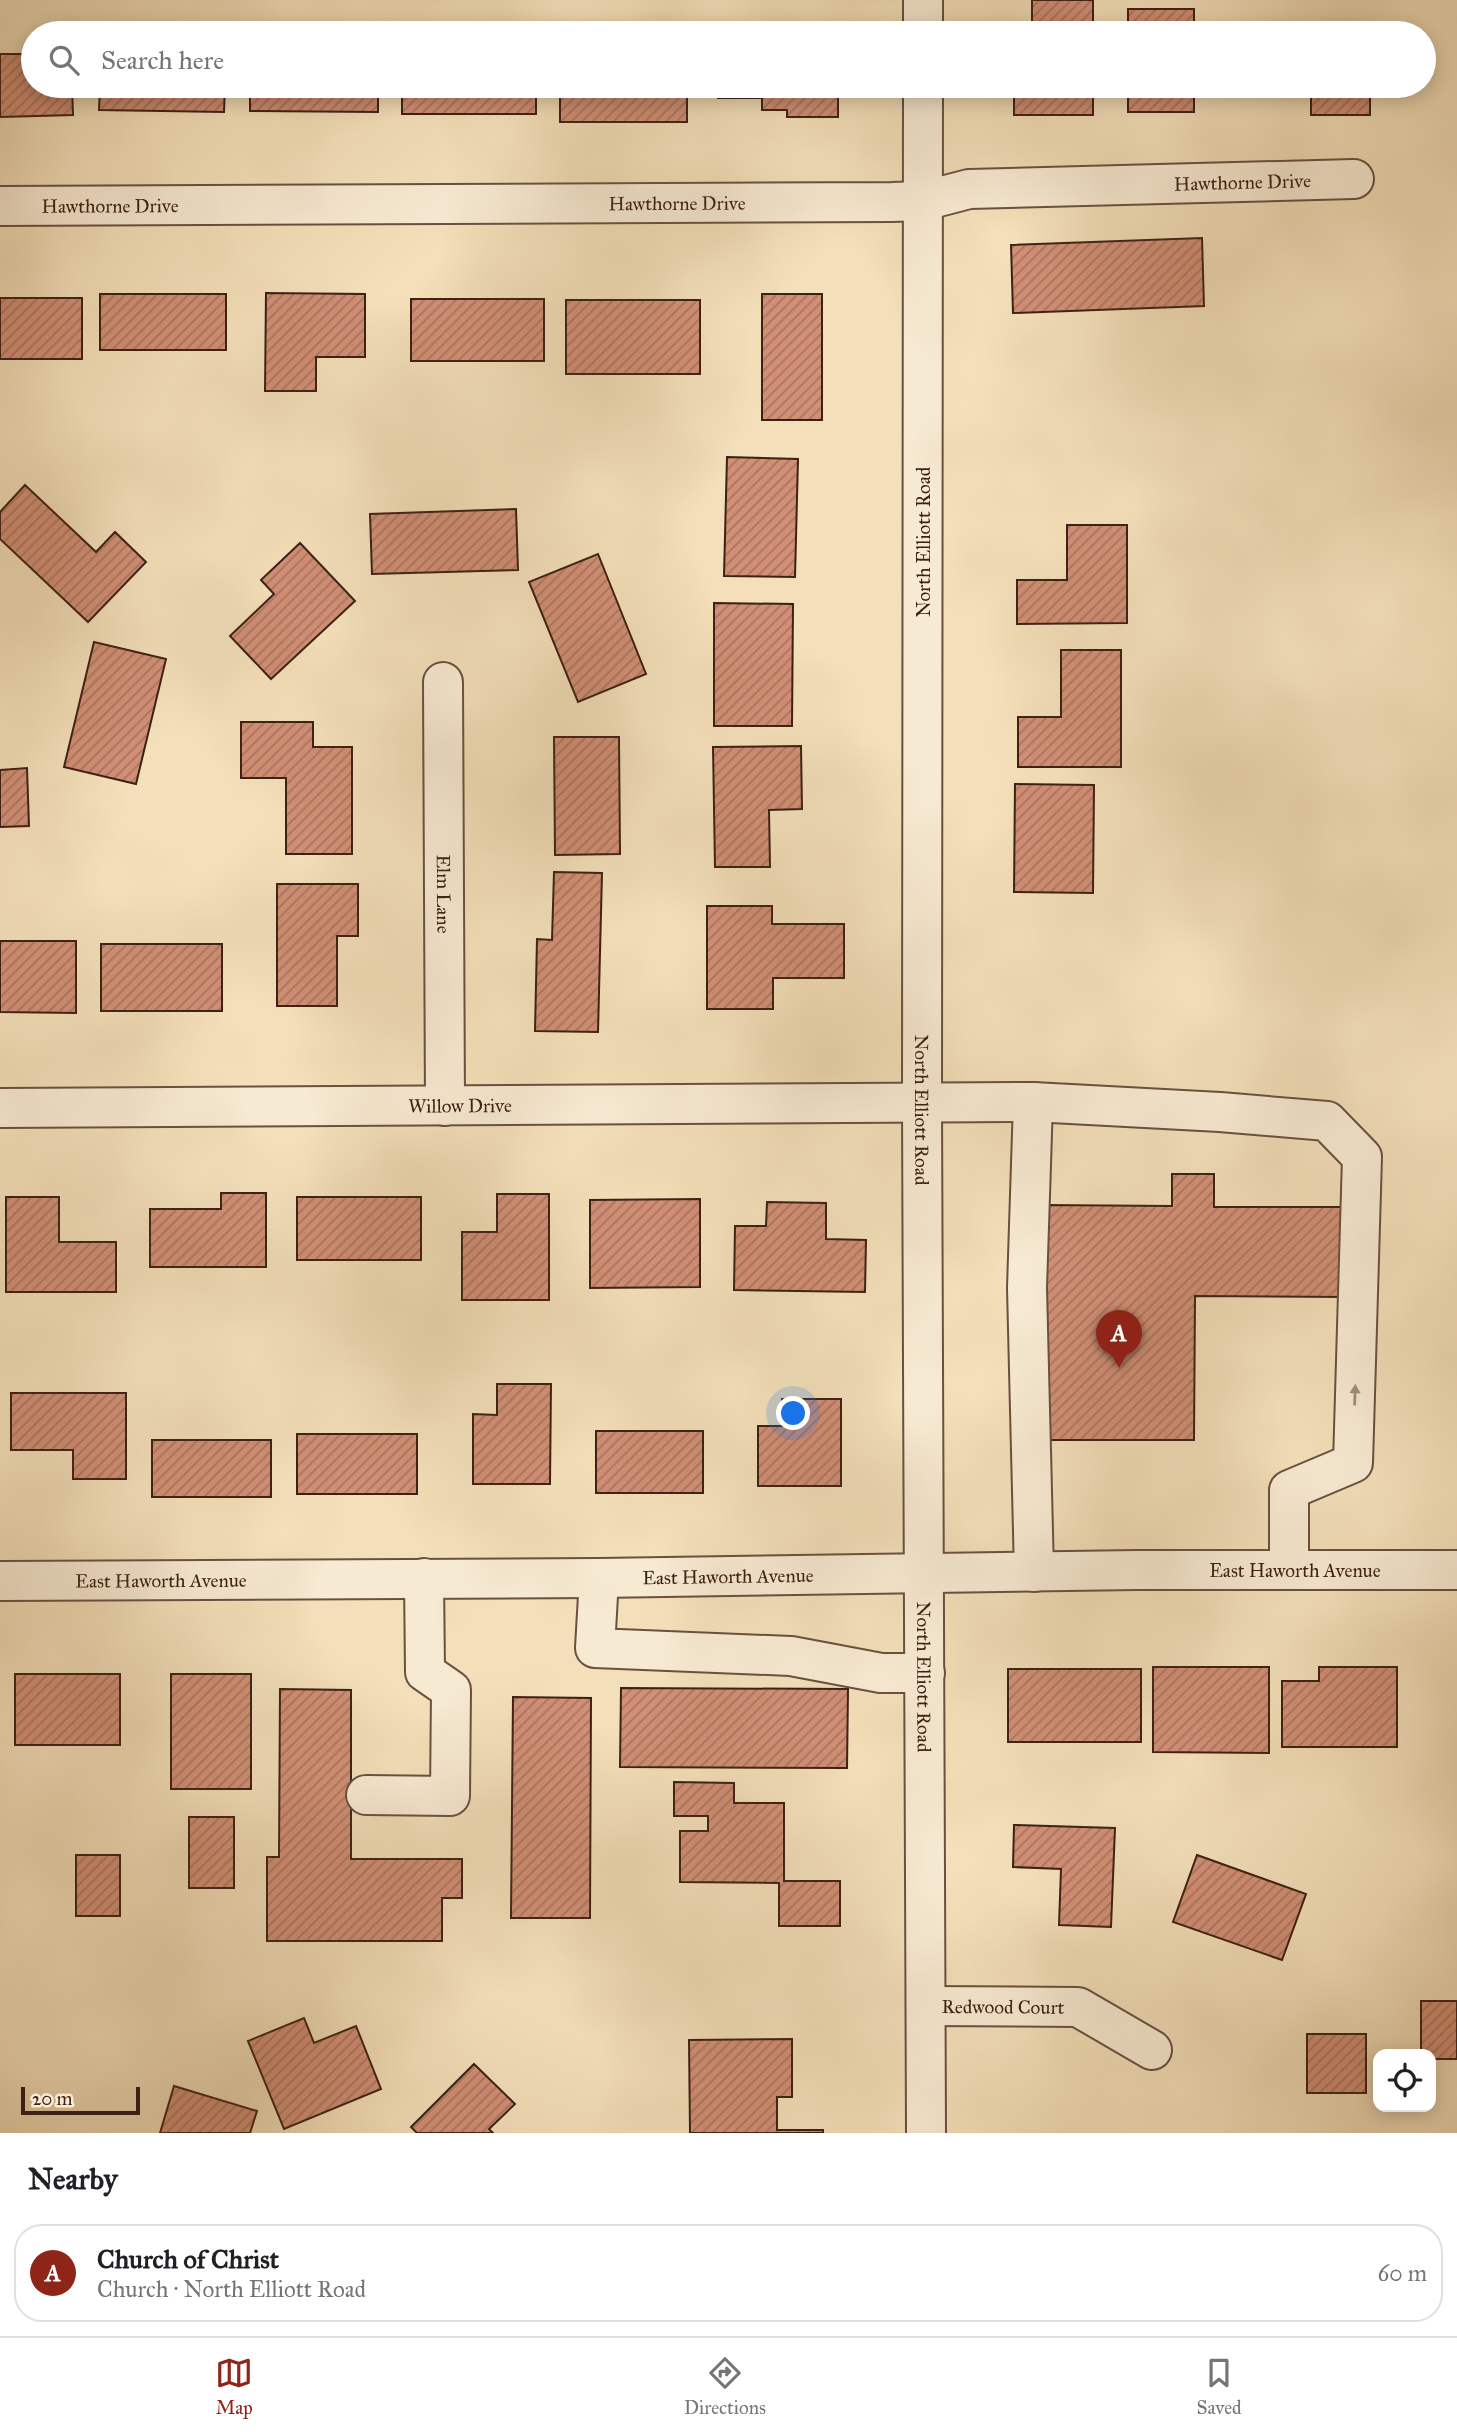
<!DOCTYPE html>
<html lang="en">
<head>
<meta charset="utf-8">
<style>
  body { margin:0; font-family:"IM FELL Great Primer",serif; background:#f6f6f6; color:#202124 }
  .controls { position:absolute; right:21px; bottom:21px; display:grid; overflow:hidden; border-radius:14px; box-shadow:0 4px 18px #0003 }
  .controls button { width:63px; height:63px; display:grid; place-items:center; padding:0; border:0; border-bottom:2px solid #e0e0e0; background:#fff; color:#202124; font:35px sans-serif }
  .scale { position:absolute; left:21px; bottom:18px; width:119px; box-sizing:border-box; padding-left:7px; border:4px solid #3d2016; border-top:0; font-size:19px; line-height:24px; white-space:nowrap; color:#3d2016; -webkit-text-stroke:5px #f7ead2; paint-order:stroke }
  .you { position:absolute; left:794px; top:1414px; width:24px; height:24px; margin:-18px; border:5px solid #fff; border-radius:50%; background:#1a73e8; box-shadow:0 0 0 10px #1a73e833 }
  .badge { display:grid; place-items:center; width:46px; height:46px; border-radius:50%; background:#8f2418; color:#fff; font-size:23px; font-weight:700 }
  .pin { position:absolute; translate:-50% -58px; filter:drop-shadow(0 2px 4px #0008) }
  .pin::after { content:''; position:absolute; top:37px; width:24px; height:21px; background:inherit; clip-path:polygon(0 0,100% 0,50% 100%) }
  .list { margin:0; padding:0; list-style:none }
  h2 { display:flex; justify-content:space-between; align-items:center; height:91px; margin:0; padding:0 28px; font-size:30px }
  h2 small { font-size:23px; font-weight:400; color:#757577 }
  .list li { display:grid; grid-template-columns:46px 1fr auto; gap:21px; align-items:center; box-sizing:border-box; height:98px; margin:0 14px 14px; padding:0 14px; border:2px solid #e0e0e0; border-radius:28px }
  .list b { display:block; font-size:26px; white-space:nowrap }
  .list p { margin:0; font-size:23px; white-space:nowrap; color:#757577 }
  .list em { font-size:23px; font-style:normal; color:#757577 }
  .icon { flex:none; width:38px; height:38px; fill:none; stroke:currentColor; stroke-width:2; stroke-linecap:round; stroke-linejoin:round }
  .map { position:relative; flex:none; width:1457px; height:2133px; overflow:hidden }
  .search { position:absolute; background:#fff; box-shadow:0 4px 18px #0003; left:21px; right:21px; top:21px; height:77px; display:flex; align-items:center; gap:18px; box-sizing:border-box; padding:0 24px; border-radius:38px; color:#757577; font-size:26px }
  .sheet { height:203px; background:#fff }
  nav { display:flex; justify-content:space-around; align-items:center; box-sizing:border-box; height:98px; border-top:2px solid #e0e0e0; background:#fff; font-size:19px; color:#757577 }
  nav a { display:grid; justify-items:center; gap:4px }
  nav .on { color:#8f2418 }
  .map>svg:first-child { display:block }
</style>
</head>
<body>
<div class="map">
<svg width="1457" height="2133" viewBox="0 0 1457 2133">
  <defs>
    <pattern id="building-hatch" width="6" height="6" patternUnits="userSpaceOnUse" patternTransform="scale(1.75)"><rect width="6" height="6" fill="#d18f75"/><path d="M-1 1l2-2M0 6l6-6M5 7l2-2" fill="none" stroke="#ab745f"/></pattern>
  </defs>
  <rect width="100%" height="100%" fill="#f3dfb9"/>
  <filter id="stains"><feTurbulence type="fractalNoise" baseFrequency=".00286" numOctaves="4"/><feColorMatrix values="0 0 0 0 .2 0 0 0 0 .09 0 0 0 0 .02 0 0 0 .5 -.17"/></filter>
  <radialGradient id="worn" r=".72"><stop offset=".6" stop-color="#630" stop-opacity="0"/><stop offset="1" stop-color="#630" stop-opacity=".3"/></radialGradient>
  <path fill="url(#building-hatch)" stroke="#3d2016" stroke-width="2" d="M1032 0H1093V33H1032Z
    M1128 9H1194V33H1128Z
    M101 24H155L154 33H101Z
    M1311 26H1370V33H1311Z
    M0 54H33V86H72L73 115 0 117Z
    M100 86H225L224 112 99 110Z
    M250 86H378V112L250 111Z
    M402 86H536V114H402Z
    M560 86H687V122H560Z
    M718 86H838V117H787V110H762V98H718Z
    M1014 86H1093V115H1014Z
    M1128 86H1194V112H1128Z
    M1208 86H1295V91H1208Z
    M1311 86H1370V115H1311Z
    M1202 238 1204 306 1013 313 1011 245Z
    M266 293 365 294V357H316V391H265Z
    M100 294H226V350H100Z
    M762 294H822V420H762Z
    M0 298H82V359H0Z
    M411 299H544V361H411Z
    M566 300H700V374H566Z
    M727 457 798 459 795 577 724 576Z
    M25 485 96 552 115 532 146 562 88 622 0 539V512Z
    M516 509 518 570 372 574 370 514Z
    M1067 525H1127V623L1017 624V580H1067Z
    M300 543 355 601 271 679 230 636 274 594 261 580Z
    M598 554 646 674 578 702 529 582Z
    M714 603 793 604 792 726H714Z
    M94 642 166 659 136 784 64 767Z
    M1061 650H1121V767H1018V717H1061Z
    M241 722H313V747H352V854H286V778H241Z
    M554 737H619L620 854 555 855Z
    M801 746 802 809 769 810 770 867H715L713 747Z
    M27 768 29 826 0 827V770Z
    M1015 784 1094 785 1093 893 1014 892Z
    M554 872 602 873 598 1032 535 1031 537 939 552 940Z
    M277 884H358V936H337V1006H277Z
    M707 906H772V924H844V978H773V1009H707Z
    M0 941H76V1013L0 1012Z
    M101 944H222V1011H101Z
    M1172 1174H1214V1207H1347V1297L1195 1296 1194 1440H1043V1205L1172 1206Z
    M221 1193H266V1267H150V1209H221Z
    M497 1194H549V1300H462V1232H497Z
    M6 1197H59V1242H116V1292H6Z
    M297 1197H421V1260H297Z
    M700 1199V1287L590 1288V1200Z
    M767 1202 826 1203V1239L866 1240 865 1292 734 1290 735 1226H766Z
    M497 1384H551L550 1484H473V1414L497 1415Z
    M11 1393H126V1479H73V1450H11Z
    M782 1399H841V1486H758V1426H782Z
    M596 1431H703V1493H596Z
    M297 1434H417V1494H297Z
    M152 1440H271V1497H152Z
    M1153 1667H1269V1753L1153 1752Z
    M1319 1667H1397V1747H1282V1681H1319Z
    M1008 1669H1141V1742H1008Z
    M15 1674H120V1745H15Z
    M171 1674H251V1789H171Z
    M621 1688 848 1689 847 1768 620 1767Z
    M280 1689 351 1690V1859H462V1898H442V1941H267V1857H279Z
    M513 1697 591 1698 590 1918H511Z
    M674 1782 734 1783V1803H784V1881H840V1926H779V1883L680 1882V1831H708V1816H674Z
    M189 1817H234V1888H189Z
    M1014 1825 1115 1828 1111 1927 1059 1925 1061 1869 1013 1867Z
    M76 1855H120V1916H76Z
    M1197 1855 1306 1894 1282 1960 1173 1922Z
    M1421 2001H1457V2059H1431V2054H1421Z
    M304 2018 314 2043 356 2026 381 2089 284 2129 248 2041Z
    M1307 2034H1366V2093H1307Z
    M792 2039V2097H777V2130H823V2133H690L689 2040Z
    M474 2064 515 2104 489 2129 493 2133H417L411 2127Z
    M174 2086 257 2111 250 2133H160Z"/>
  <g fill="none" stroke-linecap="round" stroke-linejoin="round">
    <g stroke="#6a503f" stroke-width="42">
      <g id="minor">
        <path d="M923 0V33"/>
        <path id="s1" d="M923 86 922 1104 926 2133"/>
        <path id="s2" d="M0 206 892 202 923 201 969 189 1354 179"/>
        <path id="s3" d="M443 682 445 1106"/>
        <path d="M1033 1102 1027 1288 1034 1572"/>
        <path id="s4" d="M0 1108 1033 1102 1220 1112 1327 1121 1362 1157 1353 1463 1289 1490V1570"/>
        <path d="M599 1578 595 1648 791 1656 881 1673H925"/>
        <path id="s5" d="M0 1581 599 1578 1136 1570H1457"/>
        <path d="M366 1795 450 1796 451 1690 425 1672 424 1578"/>
        <path id="s6" d="M926 2006 1078 2007 1152 2050"/>
      </g>
    </g>
    <use href="#minor" stroke="#f7ead2" stroke-width="38"/>
  </g>
  <defs><path id="oneway-solid" d="M-6-.8H1V-3.2L6.5 0L1 3.2V.8H-6Z" transform="scale(1.75)"/></defs>
  <use fill="#a38f7d" href="#oneway-solid" transform="translate(1355 1395) rotate(-88)"/>
  <g text-anchor="middle" dominant-baseline="central" stroke-width="6" stroke-linejoin="round" paint-order="stroke">
    <g font-size="19" fill="#3d2016" stroke="#f7ead2">
      <text stroke="none"><textPath href="#s2" startOffset="1244">Hawthorne Drive</textPath></text>
      <text stroke="none"><textPath href="#s2" startOffset="677">Hawthorne Drive</textPath></text>
      <text stroke="none"><textPath href="#s2" startOffset="110">Hawthorne Drive</textPath></text>
      <text transform="translate(923 542) rotate(-90)">North Elliott Road</text>
      <text stroke="none"><textPath href="#s3" startOffset="212">Elm Lane</textPath></text>
      <text stroke="none"><textPath href="#s4" startOffset="460">Willow Drive</textPath></text>
      <text stroke="none"><textPath href="#s1" startOffset="1024">North Elliott Road</textPath></text>
      <text stroke="none"><textPath href="#s5" startOffset="1295">East Haworth Avenue</textPath></text>
      <text stroke="none"><textPath href="#s5" startOffset="728">East Haworth Avenue</textPath></text>
      <text stroke="none"><textPath href="#s5" startOffset="161">East Haworth Avenue</textPath></text>
      <text stroke="none"><textPath href="#s1" startOffset="1591">North Elliott Road</textPath></text>
      <text stroke="none"><textPath href="#s6" startOffset="77">Redwood Court</textPath></text>
    </g>
  </g>
  <rect width="100%" height="100%" filter="url(#stains)"/>
  <rect width="100%" height="100%" fill="url(#worn)"/>
</svg>
<div class="controls">
<button><svg class="icon" aria-label="locate" viewBox="0 0 24 24"><circle cx="12" cy="12" r="6"/><path d="M12 2v4M12 18v4M2 12h4M18 12h4"/></svg></button>
</div>
<div class="scale">20 m</div>
<div class="you"></div>
<div class="pin badge" style="left:1119px;top:1368px">A</div>
<div class="search"><svg class="icon" aria-label="search" viewBox="0 0 24 24"><circle cx="10" cy="10" r="6"/><path d="M15 15l6 6"/></svg>Search here</div>
</div>
<section class="sheet">
<h2>Nearby<small></small></h2>
<ul class="list">
<li><span class="badge">A</span><div><b>Church of Christ</b><p>Church · North Elliott Road</p></div><em>60 m</em></li>
</ul>
</section>
<nav>
<a class="on"><svg class="icon" aria-label="map" viewBox="0 0 24 24"><path d="M3 6l6-2 6 2 6-2v14l-6 2-6-2-6 2zM9 4v14M15 6v14"/></svg>Map</a>
<a><svg class="icon" aria-label="directions" viewBox="0 0 24 24"><path d="M12 3l9 9-9 9-9-9zM9 14v-3h6M13 9l2 2-2 2"/></svg>Directions</a>
<a><svg class="icon" aria-label="saved" viewBox="0 0 24 24"><path d="M7 4h10v16l-5-4-5 4z"/></svg>Saved</a>
</nav>
</body>
</html>
